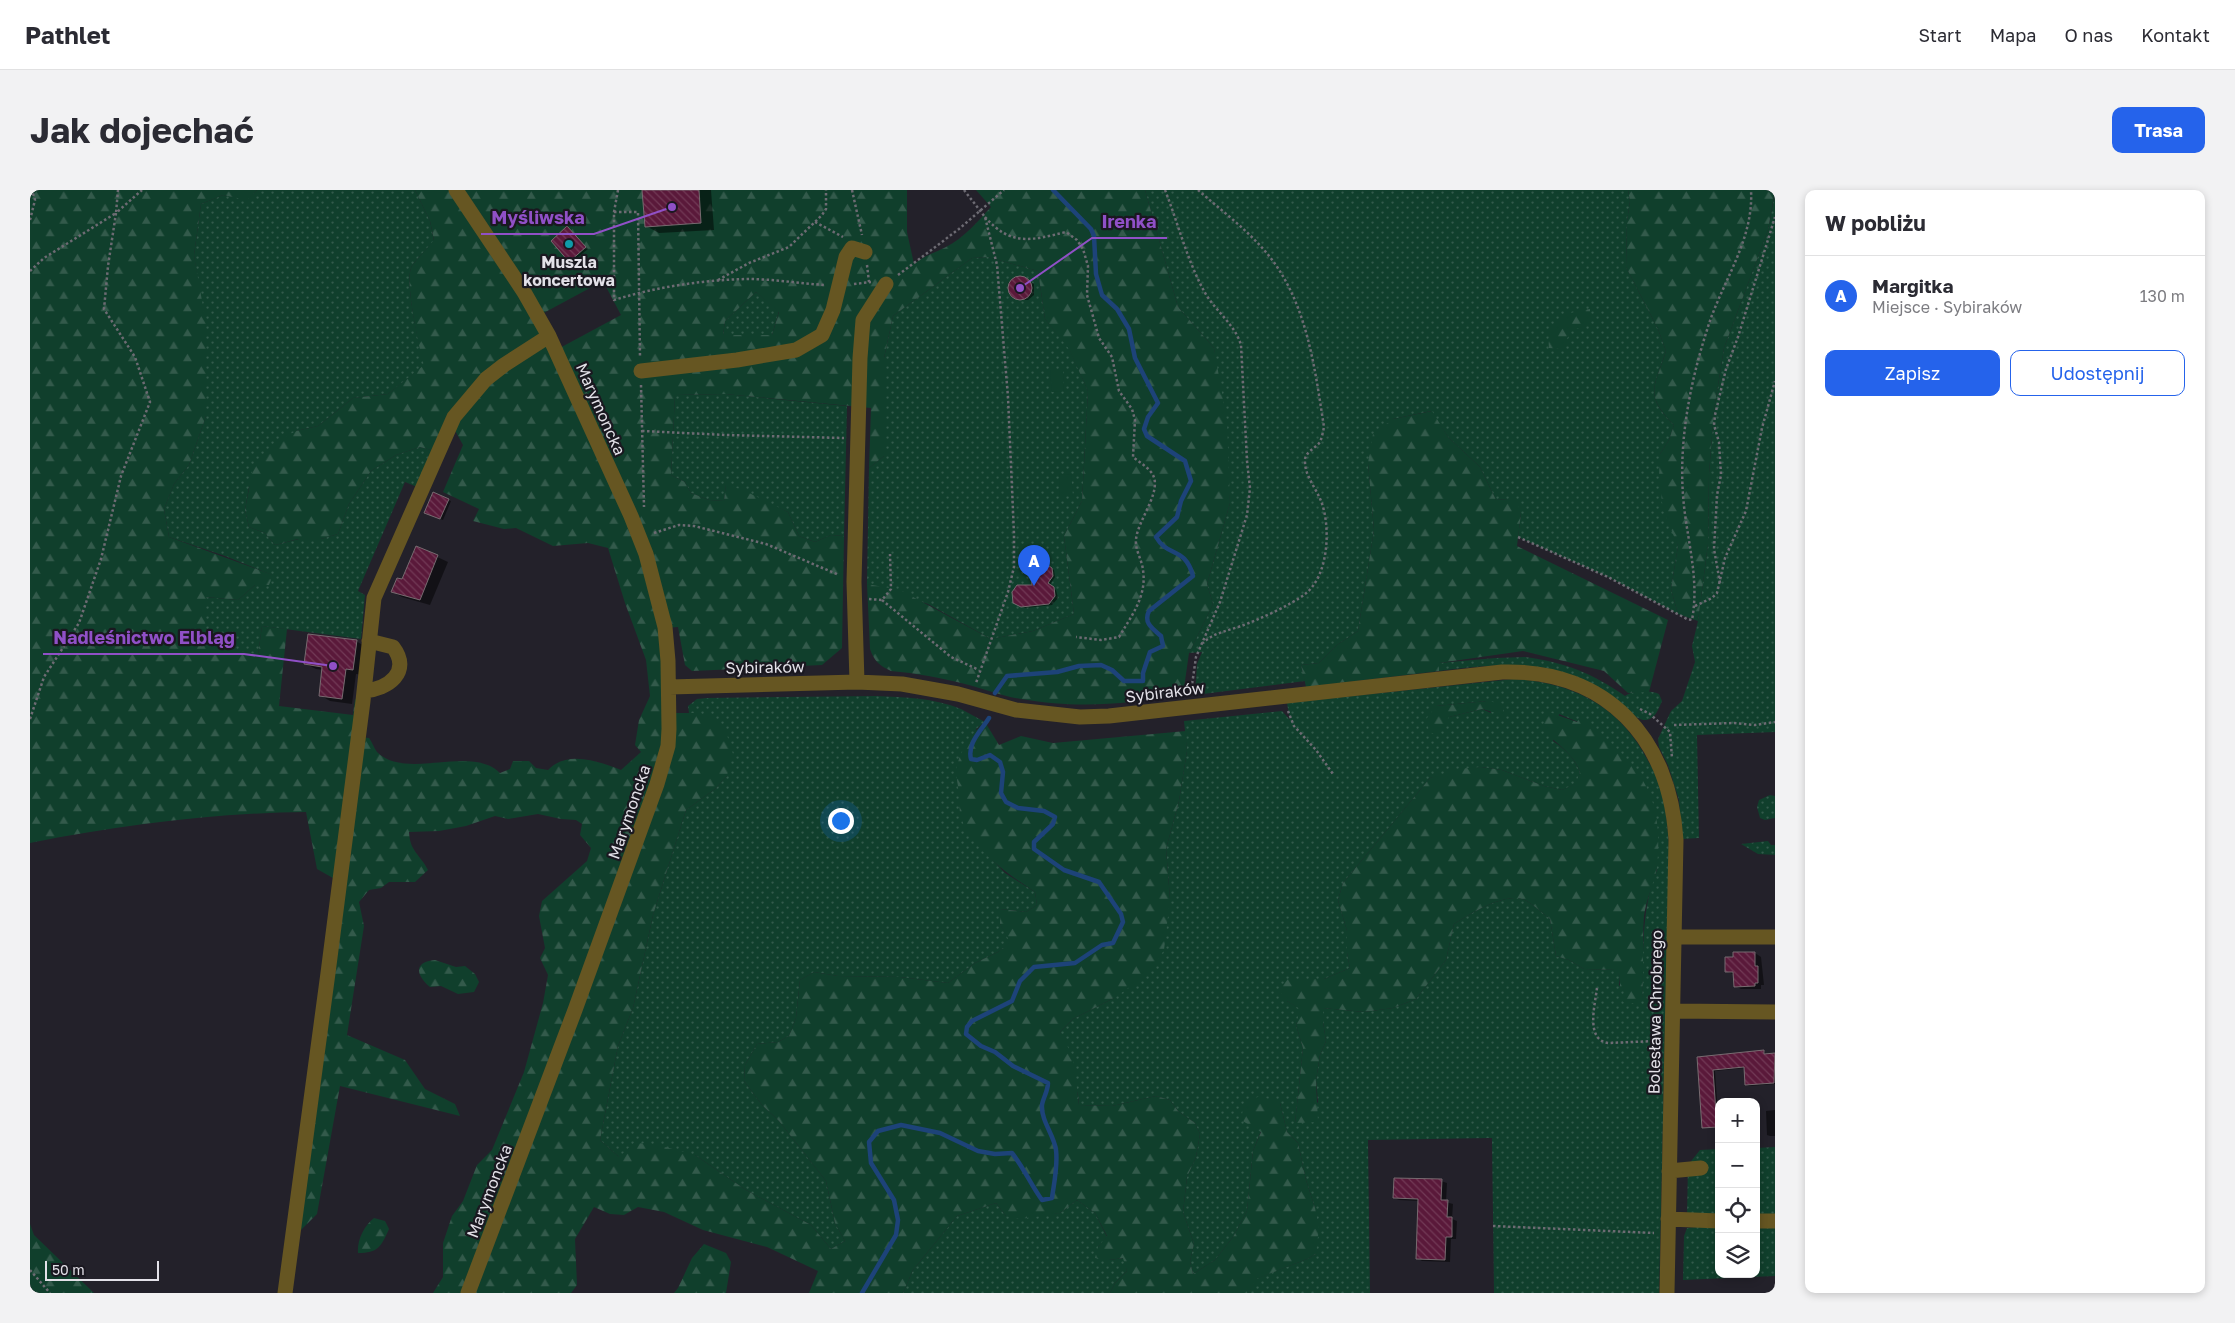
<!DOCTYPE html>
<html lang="pl">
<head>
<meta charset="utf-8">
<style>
  body { margin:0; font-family:"Golos Text",sans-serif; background:#f2f2f3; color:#2b2b33 }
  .controls { position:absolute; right:15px; bottom:15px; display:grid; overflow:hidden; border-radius:10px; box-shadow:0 2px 8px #0003 }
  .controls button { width:45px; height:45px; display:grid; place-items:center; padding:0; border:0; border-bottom:1px solid #e1e1e2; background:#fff; color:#2b2b33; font:25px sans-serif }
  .scale { position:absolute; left:15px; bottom:12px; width:114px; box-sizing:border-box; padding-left:5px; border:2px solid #e3e1e8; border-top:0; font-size:14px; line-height:18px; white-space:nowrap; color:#e3e1e8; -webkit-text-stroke:4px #1a1820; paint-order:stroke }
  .you { position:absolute; left:810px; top:630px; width:18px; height:18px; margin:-12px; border:4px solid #fff; border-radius:50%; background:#1a73e8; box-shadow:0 0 0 8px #1a73e833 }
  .badge { display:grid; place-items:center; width:32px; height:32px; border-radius:50%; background:#2563eb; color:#fff; font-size:16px; font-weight:700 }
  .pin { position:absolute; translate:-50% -41px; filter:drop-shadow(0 1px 2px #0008) }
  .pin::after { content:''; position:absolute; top:26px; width:18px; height:15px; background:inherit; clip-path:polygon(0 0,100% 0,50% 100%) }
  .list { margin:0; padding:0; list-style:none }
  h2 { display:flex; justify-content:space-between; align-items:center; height:65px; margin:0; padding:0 20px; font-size:21px }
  h2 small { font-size:16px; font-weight:400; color:#7c7c81 }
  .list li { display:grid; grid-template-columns:32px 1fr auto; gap:15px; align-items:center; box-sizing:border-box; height:80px; padding:0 20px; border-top:1px solid #e1e1e2 }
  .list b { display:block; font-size:19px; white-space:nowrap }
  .list p { margin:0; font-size:16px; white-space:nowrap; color:#7c7c81 }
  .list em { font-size:16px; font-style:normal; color:#7c7c81 }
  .actions { display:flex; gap:10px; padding:15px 20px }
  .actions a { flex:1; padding:11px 0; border:1px solid #2563eb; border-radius:10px; text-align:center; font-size:18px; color:#2563eb }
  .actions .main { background:#2563eb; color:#fff }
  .icon { flex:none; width:28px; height:28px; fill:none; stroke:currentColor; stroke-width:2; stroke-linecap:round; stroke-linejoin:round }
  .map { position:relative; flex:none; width:1745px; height:1103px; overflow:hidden; border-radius:10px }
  header { display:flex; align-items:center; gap:30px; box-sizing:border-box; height:70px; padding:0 25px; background:#fff; border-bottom:1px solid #e1e1e2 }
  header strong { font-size:24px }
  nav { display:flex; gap:28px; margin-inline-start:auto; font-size:18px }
  .intro { display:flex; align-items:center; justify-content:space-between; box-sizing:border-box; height:120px; padding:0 30px }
  h1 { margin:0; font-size:35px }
  .button { padding:12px 22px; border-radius:10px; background:#2563eb; color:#fff; font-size:18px; font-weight:700 }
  main { display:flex; gap:30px; padding:0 30px }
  aside { flex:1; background:#fff; border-radius:10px; box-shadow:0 2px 8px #0003 }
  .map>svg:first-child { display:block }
</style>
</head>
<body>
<header>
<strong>Pathlet</strong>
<nav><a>Start</a><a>Mapa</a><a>O nas</a><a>Kontakt</a></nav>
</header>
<div class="intro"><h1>Jak dojechać</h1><a class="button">Trasa</a></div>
<main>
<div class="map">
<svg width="1745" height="1103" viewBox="0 0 1745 1103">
  <defs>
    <pattern id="grass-dots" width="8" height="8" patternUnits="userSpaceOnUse" patternTransform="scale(1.25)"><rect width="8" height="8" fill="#103f2c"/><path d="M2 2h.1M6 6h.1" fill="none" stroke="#335a4b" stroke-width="1.8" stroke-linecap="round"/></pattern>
    <pattern id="forest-firs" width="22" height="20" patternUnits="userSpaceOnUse" patternTransform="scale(1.25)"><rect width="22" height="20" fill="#103f2c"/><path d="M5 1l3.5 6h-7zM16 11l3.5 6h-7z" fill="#335a4b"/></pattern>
    <pattern id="building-back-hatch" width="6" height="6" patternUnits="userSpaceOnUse" patternTransform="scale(1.25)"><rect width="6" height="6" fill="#5a193a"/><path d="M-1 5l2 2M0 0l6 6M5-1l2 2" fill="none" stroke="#723a56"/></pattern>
  </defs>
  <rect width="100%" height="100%" fill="#23212a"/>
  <path fill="url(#grass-dots)" fill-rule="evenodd" d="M227 0H385L400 31 404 51C399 57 384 71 381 78 375 94 389 157 395 175L358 204 323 208 288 236 266 241 219 297 215 320 219 337 235 343 245 355 269 349H291L308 344 319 314 341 281 366 265 390 257 409 262 392 299 375 292 328 401 335 405 331 449 232 436 228 465 175 454V407L208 410 225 395 242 385 195 366 139 347 134 319 144 294 159 275 176 226 169 99 164 65 171 14 193 5 217 9Z
    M1115 0H1598L1600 11 1597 31 1596 77 1628 139 1636 161C1625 196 1613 205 1644 235L1639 250 1630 264 1643 340 1648 356 1641 399 1648 424 1578 387 1488 347 1491 323 1478 309 1466 310 1450 277 1418 247 1401 221 1363 229 1338 273 1344 340 1328 441 1307 455 1289 473 1271 475 1275 491 1165 505 1167 474 1172 462 1159 463 1183 414 1177 394 1200 313 1184 158 1148 117Z
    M1745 2V542L1667 545 1669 648 1652 649 1649 610 1638 575 1629 557 1628 549 1641 521 1652 511 1665 472 1662 456 1668 431 1678 354 1679 284 1684 220 1694 158 1738 40Z
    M958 67 1008 81 1015 129 1039 158 1058 201 1052 311 1034 346 1044 424 1003 441 961 449 898 414 837 394 839 278 854 266V168L863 126 942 68Z
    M726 102 749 121 742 145H693L695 131Z
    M695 204 817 216 814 346 801 345 785 352 769 346 758 322 696 295 694 311 679 310 661 303 655 292 641 285 645 205Z
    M1495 467C1534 472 1562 483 1595 506 1602 500 1621 500 1629 504L1632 511C1628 520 1625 531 1613 530 1599 526 1584 506 1570 498 1516 468 1467 474 1409 481L1408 473 1466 468Z
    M1484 489C1543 493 1590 516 1618 571 1622 578 1628 586 1630 595 1636 616 1638 638 1639 660L1629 1103H1464L1462 948 1338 950 1340 1103H1219L1225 1089 1277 1069 1286 1064 1285 1018 1276 990 1268 953 1257 942 1250 913 1231 941 1223 961 1217 1021 1203 1047 1185 1070 1163 1084 1160 1071 1164 1054 1153 1022 1157 987 1166 967 1170 944 1165 933 1148 921 1140 910 1126 906 1082 916 1049 915 1048 905 1030 842 1043 829 1084 808 1140 709 1136 659 1149 611 1157 561 1154 531 1252 521 1260 530 1257 513ZM1457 511 1461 523 1452 519 1419 527 1406 516ZM1529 524 1548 532 1549 529 1627 680C1610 721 1614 766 1612 810L1594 812V800L1589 795 1590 787 1587 780 1554 779 1539 770 1526 766 1520 729C1513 723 1504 715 1495 710 1476 701 1440 724 1424 734L1416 770 1386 809 1363 818 1334 822 1293 818V832L1296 851 1290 865 1286 890 1288 912 1265 933 1273 858 1266 835 1271 819 1257 811 1277 789H1294L1320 778 1317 763V741L1308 710 1313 693 1400 588 1451 577 1472 580 1514 596 1532 600 1546 594 1550 583C1545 568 1535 559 1523 551Z
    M846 506C874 507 904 508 931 519 939 523 947 528 955 532L946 539 935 635 950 657 975 683 1005 702 1007 715 996 722 970 719V734L981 752 968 762 945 773 918 793 870 787 808 786 784 782 770 790 766 828 759 846 748 852 727 854 715 875 714 891 732 915 749 931 796 991 805 1033 815 1051 801 1059 781 1035 716 1000 665 965 589 967 570 950 588 856 603 818 623 725 656 620 685 599 697 586 667 523H659L658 516 667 509 677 508Z
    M1740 605 1745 606V628L1735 630 1730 628 1727 617 1729 610Z
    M1738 651 1741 655H1745V665L1728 664 1711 654Z
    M1745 957V1027H1726V958Z
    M1689 959V1027L1657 1026 1658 975 1670 960Z
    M1047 1010 1065 1023 1077 1047 1068 1057 1079 1070 1094 1068 1097 1081 1085 1093 1080 1103H873L883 1080 927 1026 966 1013 976 1026 1030 1023Z
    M1726 1034H1745V1086L1653 1090 1654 1046 1657 1038 1689 1035V1084H1726Z"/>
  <path fill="url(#forest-firs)" fill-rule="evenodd" d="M0 0H227L217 10 193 5 171 14 164 65 176 134V226L159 275 144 294 134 319 139 347 243 385 239 395H225L208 410 176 407 175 453 228 465 232 436 257 439 249 516 323 525 325 509 333 511 329 547 339 548C342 552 344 558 347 562 376 591 441 554 470 583L480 579 483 571H499L506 578 518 580C537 560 568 571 591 580L611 562 605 555 609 530 620 506 616 470 595 413 578 358 558 353 523 356 486 338 474 339 443 331 449 319 413 302 433 255 421 233 409 262 390 257 366 265 341 281 319 314 308 344 291 349H268L245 355 235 343 219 337 215 320 223 277 243 254 266 241 288 236 323 208 358 204 394 175C389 157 375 94 381 78 384 71 399 57 404 50L400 31 385 0H877V42L884 74C894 66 904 63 916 57 934 48 948 31 961 17L946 0H1115L1148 117 1184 158 1197 232 1200 313 1177 394 1183 414 1159 463 1153 505C1094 514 1050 519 991 509 972 506 954 499 935 494 911 488 886 483 861 481 850 476 844 471 840 459L837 394 870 400 961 449 1003 441 1044 424 1034 346 1052 311 1058 201 1039 159 1015 129 1008 81 958 67 942 68 863 126 854 168V266L839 278 841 218 695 204 645 205 641 285 655 292 661 303 679 310 694 311 696 294 717 302 758 322 769 346 785 352 801 345 814 346 812 458 792 475 662 481 655 475 648 437 635 438 640 523H667L683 526 697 545 703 564 697 586 685 599 656 620 623 725 603 818 588 856 570 950 589 967 604 953 624 954 665 965 716 1000 781 1035 801 1059 815 1051 805 1033 796 991 749 931 732 915 714 891 715 875 727 854 748 852 759 846 766 828 770 790 784 782 808 786 870 787 918 793 945 773 968 762 980 752 970 734V719L996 722 1007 715 1005 702C979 685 937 656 930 623 929 614 929 605 928 596 927 591 926 585 926 581 928 564 942 542 955 532L969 555 991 546 1023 553 1156 541 1157 561 1149 611 1136 659 1140 709 1134 760 1120 783 1084 808 1043 829 1030 842 1043 867 1049 915 1082 916 1126 906 1140 910 1148 921 1165 933 1170 944 1166 967 1157 987 1153 1022 1164 1054 1160 1071 1163 1084 1185 1070 1203 1047 1217 1021 1223 961 1231 942 1211 930 1214 913 1230 906 1250 913 1257 942 1268 953 1276 990 1285 1018 1289 1038 1286 1064 1277 1069 1226 1089 1219 1103H1080L1085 1093 1097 1081 1093 1068 1079 1070 1065 1068 1068 1057 1077 1046 1065 1023 1047 1010 1030 1023 990 1029 976 1026 966 1013 927 1026 883 1080 873 1103H779L788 1081 737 1057 673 1040 634 1022 608 1017 594 1025 580 1024 564 1017 545 1049 547 1095 541 1103H403L413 1087V1053L422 1026 433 1011 447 975 462 960 494 882 513 813 518 785 510 768 515 758 509 726 512 711 557 671 561 658 550 645 552 634 546 630 531 629 508 624 478 629 465 626 436 636 409 641 379 642C380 662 390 664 398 680L385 692H359L351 698 339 700 329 712 334 736 317 845 375 870 395 899 425 914 430 926 310 896 287 1024 262 1049 310 692 287 679 276 622C184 623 90 635 0 653ZM573 91 591 125 526 160 508 126ZM726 102 749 122 742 145H693L695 131Z
    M1598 0H1745L1738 40 1694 158 1684 220 1679 284 1678 354 1668 431 1648 424 1641 399 1648 356 1633 320 1629 288 1630 264 1639 250 1644 235C1613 204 1625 197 1636 161L1628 139 1596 77 1597 31 1600 11Z
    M1560 119V135L1542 140 1531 159 1519 158C1516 129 1534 123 1560 119Z
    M1402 221 1418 247 1450 277 1466 310 1478 309 1487 312 1491 323 1487 356 1638 430 1619 502 1598 503 1574 481 1493 461 1409 473V481L1276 497 1271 475 1289 473 1307 455 1328 441 1344 340 1338 273 1343 244 1363 229Z
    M1457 511 1474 514V525L1452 519 1419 527 1407 545 1399 542 1397 528 1406 516Z
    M1516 521 1547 532 1549 529 1559 533C1611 580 1634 602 1627 677 1625 692 1616 709 1614 726 1612 753 1614 782 1612 810L1609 814 1593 812 1594 800 1590 799V787L1586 780 1554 779 1539 770 1526 766 1520 729C1513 723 1504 715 1495 710 1476 701 1440 724 1424 734L1416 770 1386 809 1363 818 1334 822 1293 818V832L1296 851 1290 865 1286 890 1288 932 1265 933 1273 858 1266 835 1270 819 1257 811 1249 800 1258 789H1294L1320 778 1317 763V741L1308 710 1313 693 1400 588 1426 579 1451 577 1472 580 1514 596 1532 600 1545 594 1550 583C1544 563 1526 554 1513 540Z
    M405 770 426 777 435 776 445 784 449 792 444 802 428 804 411 796 400 797C386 785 383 772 405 770Z
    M344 1028 355 1031 359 1039C351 1057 348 1063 328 1063 327 1050 334 1036 344 1028Z
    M0 1034 4 1045 64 1103H0Z
    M674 1054 696 1063 701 1072 696 1103H644L648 1098 662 1068Z"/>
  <path fill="#103f2c" d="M1020 180H1033L1034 201 1022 202Z
    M1041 284 1043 306H1030L1029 285Z"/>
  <path fill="#0007" d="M614 0H681L684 40 629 43 616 36Z
    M537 38 558 59 542 72 540 71Z
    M985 87H994L1004 94V105L998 110H989L979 103 978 93Z
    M418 310 421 311 413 330 399 324Z
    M386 357 418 372 400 415 372 407 363 402 372 391Z
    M1015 374 1024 380 1025 387 1020 395 1026 400 1028 408 1022 415 995 418 984 412 1003 396Z
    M326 451 336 457 333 485 326 484 322 514 300 511 290 505 293 480 286 479 276 474Z
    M1725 763 1731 767 1734 795H1731V799H1711L1705 796V785L1696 781Z
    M1734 861 1737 865H1745V894L1719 896 1717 895 1715 878 1685 881 1689 938 1674 937 1669 868Z
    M1745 920V946H1740L1737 945 1736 921Z
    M1411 991 1417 993 1416 1012 1423 1014 1422 1029 1427 1031 1426 1049H1421L1420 1072 1392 1071 1387 1068 1389 1011 1369 1010 1364 1008Z"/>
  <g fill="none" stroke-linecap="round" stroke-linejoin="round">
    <path stroke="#1d4379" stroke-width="4.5" d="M965 503 977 486 1027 482 1049 476 1071 475 1082 480 1094 491H1113V483L1120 462 1133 456 1131 446C1123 439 1113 433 1119 421L1163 386C1155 356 1138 368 1126 347L1147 327 1151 311 1161 291 1155 271 1117 246 1114 239 1118 227 1128 213 1105 168 1099 139 1087 119 1072 105 1066 84 1064 46 1061 39 1023 0
      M832 1103 866 1045 868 1030 864 1010 841 973 839 952 848 941 871 935 910 943 948 961 965 964 982 963C994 978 1001 995 1012 1010L1022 1008C1024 993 1028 976 1026 960 1024 945 1011 931 1012 915 1013 908 1018 901 1018 893L983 876 965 862 951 856 936 844 937 837 942 831 982 811 990 791 1004 777 1045 773 1072 755 1083 753 1093 732 1091 724 1069 692 1034 680 1004 659V652L1023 634 1025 627 1014 621 988 618 976 612 971 603 973 582 970 572 960 565 947 570 941 569C937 553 951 541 959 528"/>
  </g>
  <path fill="url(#building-back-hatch)" stroke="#776b70" d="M612 0H669L671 33 615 37Z
    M537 36 556 57 539 72 521 51Z
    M978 98a12 12 0 1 1 24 0a12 12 0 1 1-24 0Z
    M403 302 419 309 410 329 394 323Z
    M386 356 408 365 390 410 361 402 367 388 372 389Z
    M1015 373 1022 378 1023 386 1018 393 1024 397 1025 406 1019 414 991 417 983 413 982 402 987 395H1002L1000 382 1006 374Z
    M278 444 327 450 323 480 316 479 312 509 289 506 292 477 274 474Z
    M1703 762H1725V776H1728V793H1725V796L1704 797 1703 782H1695V767H1703Z
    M1734 860V864L1745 863 1744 893 1715 895 1714 877 1683 880 1687 937 1672 938 1667 867Z
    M1364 988 1412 989 1411 1010H1418L1417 1027H1422V1047H1416L1415 1070 1386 1069 1388 1009 1363 1008Z"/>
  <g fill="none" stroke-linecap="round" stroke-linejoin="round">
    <path stroke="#6d6b73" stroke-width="2.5" stroke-dasharray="2.5 2.5" stroke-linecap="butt" d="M588 0 584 22V110C626 97 672 90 717 89 742 89 768 93 794 95
      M822 0 832 45
      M934 0 955 27 967 75 978 207 984 344V377L978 402 946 493
      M1135 0C1148 33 1157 70 1174 101 1184 120 1205 134 1211 155L1217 271 1220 298 1217 325 1190 412 1166 467 1161 502
      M1168 0C1193 22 1222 43 1243 71 1278 119 1285 180 1294 237 1293 242 1292 247 1290 252 1285 259 1274 262 1275 272 1275 286 1286 298 1291 311 1301 336 1299 386 1275 404 1261 415 1228 430 1211 436 1197 441 1183 443 1173 453
      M584 22H608L610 167
      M955 27C981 57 1002 50 1036 42L1047 50 1053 59 1058 76 1057 105 1069 148 1082 167 1089 201 1102 219 1105 230 1103 267C1109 272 1116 276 1121 282 1135 299 1107 330 1106 350 1105 360 1112 370 1113 380 1117 406 1102 425 1089 447L1071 450 1046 447
      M0 30 5 10 2 0
      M785 32 813 47
      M837 75 839 92
      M0 81 14 68 86 23 88 0
      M868 85 929 39 974 0
      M688 90 719 73 759 57 792 25 796 19V0
      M824 94 841 92
      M611 195 614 317
      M612 241 696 245 814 248
      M624 343 649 335 664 336 736 354 809 385
      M1488 347 1578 387 1657 429 1662 430C1670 387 1656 348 1653 305 1649 250 1660 193 1677 140 1691 93 1724 51 1721 0
      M1690 393 1684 359 1687 305 1691 285 1689 252 1684 235 1685 225 1696 179 1708 147 1745 27
      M839 409 852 410 861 399 860 364
      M852 410 921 467 949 480
      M1665 416 1682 408 1687 403 1695 368 1716 321 1732 238 1745 191
      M1610 519 1620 524 1640 542 1642 568
      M1258 521 1264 536 1286 560 1303 584
      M0 529 14 487 49 433 71 369 91 286 120 212 105 167 74 119 78 76 86 23 112 0
      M1644 535 1704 533 1725 535 1745 532
      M1567 798C1565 815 1555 851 1579 853L1626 851
      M1463 1036 1624 1043
      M0 1080 20 1103"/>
    <path stroke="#665622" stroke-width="15" d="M426 0 494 102 519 146 601 326 616 364 635 437 638 471 639 539 638 556 627 594 545 820 438 1103
      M611 181 707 170 766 160 792 145 803 120 816 67 822 58 835 62
      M827 492 824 392 830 168 833 130 856 94
      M639 497 827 492 872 494 928 504 986 520 1050 527 1079 526 1472 482C1577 479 1640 549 1646 650L1637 1103
      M334 501C358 499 382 482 363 457L339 451
      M1644 747H1745
      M1643 821 1745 822
      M1639 981 1671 978
      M1638 1029 1689 1031
      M1726 1031H1745
      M255 1103 298 783 333 511 344 408 424 227 456 189 474 175 519 146"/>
  </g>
  <circle fill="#0f9aa8" stroke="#1a1820" stroke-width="2" cx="539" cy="54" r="5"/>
  <g text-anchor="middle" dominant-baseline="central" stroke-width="4.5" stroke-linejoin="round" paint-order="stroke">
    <g font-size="16" font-weight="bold" fill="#e3e1e8" stroke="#1a1820">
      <text x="539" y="72">Muszla<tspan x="539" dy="18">koncertowa</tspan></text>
    </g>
    <g font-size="16" fill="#e3e1e8" stroke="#1a1820">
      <text transform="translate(571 219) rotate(66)">Marymoncka</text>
      <text transform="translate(735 477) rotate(-1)">Sybiraków</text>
      <text transform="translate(1135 502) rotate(-7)">Sybiraków</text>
      <text transform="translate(599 622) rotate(-71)">Marymoncka</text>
      <text transform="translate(1625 822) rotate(-89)">Bolesława Chrobrego</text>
      <text transform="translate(459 1001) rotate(-69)">Marymoncka</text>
    </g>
  </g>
  <path fill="none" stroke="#9050c7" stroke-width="2" d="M642 17L564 44H451M990 98L1062 48H1137M303 476L214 464H13"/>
  <g fill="#9050c7" stroke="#1a1820" stroke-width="2">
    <circle cx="642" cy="17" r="5"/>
    <circle cx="990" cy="98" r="5"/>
    <circle cx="303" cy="476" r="5"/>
  </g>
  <g font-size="18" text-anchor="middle" font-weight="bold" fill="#9050c7" stroke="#1a1820" stroke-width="4.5" stroke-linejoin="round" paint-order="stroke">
    <text x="508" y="34">Myśliwska</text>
    <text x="1099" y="38">Irenka</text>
    <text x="114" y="454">Nadleśnictwo Elbląg</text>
  </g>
</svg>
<div class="controls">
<button>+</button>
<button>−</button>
<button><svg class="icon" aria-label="locate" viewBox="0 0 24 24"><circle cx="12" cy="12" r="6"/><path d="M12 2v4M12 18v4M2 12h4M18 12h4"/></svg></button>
<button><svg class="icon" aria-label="layers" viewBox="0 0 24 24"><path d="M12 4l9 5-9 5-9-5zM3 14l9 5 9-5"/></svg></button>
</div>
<div class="scale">50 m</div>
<div class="you"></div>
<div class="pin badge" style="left:1004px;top:396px">A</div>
</div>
<aside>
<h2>W pobliżu<small></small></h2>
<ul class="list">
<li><span class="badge">A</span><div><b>Margitka</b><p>Miejsce · Sybiraków</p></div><em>130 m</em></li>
</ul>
<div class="actions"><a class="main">Zapisz</a><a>Udostępnij</a></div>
</aside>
</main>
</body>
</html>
